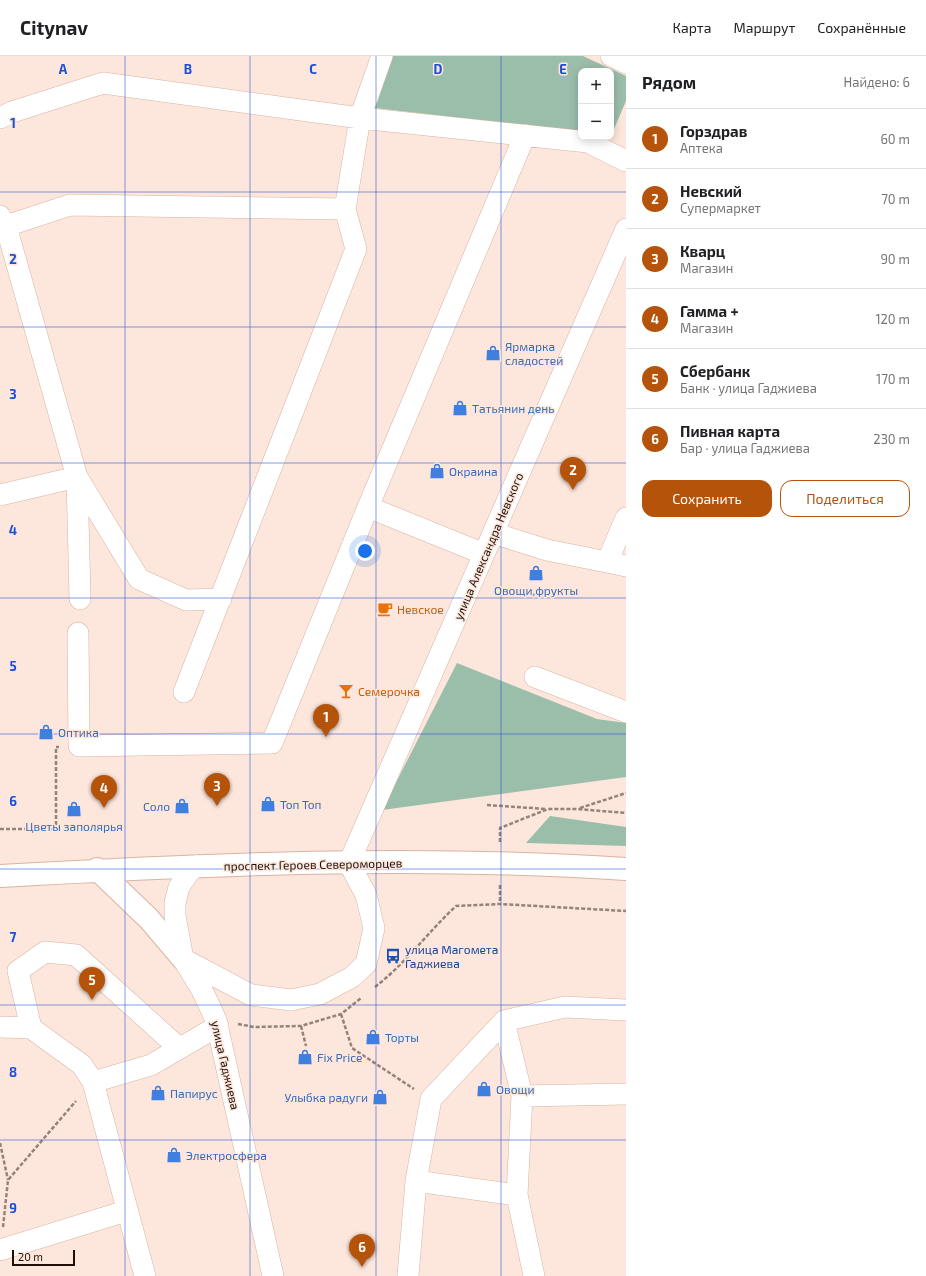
<!DOCTYPE html>
<html lang="ru">
<head>
<meta charset="utf-8">
<style>
  body { margin:0; font-family:"Exo 2",sans-serif; background:#f6f6f6; color:#202124 }
  .controls { position:absolute; right:12px; top:12px; display:grid; overflow:hidden; border-radius:8px; box-shadow:0 2px 10px #0003 }
  .controls button { width:36px; height:36px; display:grid; place-items:center; padding:0; border:0; border-bottom:1px solid #e0e0e0; background:#fff; color:#202124; font:20px sans-serif }
  .scale { position:absolute; left:12px; bottom:10px; width:63px; box-sizing:border-box; padding-left:4px; border:2px solid #1c1009; border-top:0; font-size:11px; line-height:14px; white-space:nowrap; color:#1c1009; -webkit-text-stroke:3px #fde6db; paint-order:stroke }
  .you { position:absolute; left:365px; top:495px; width:14px; height:14px; margin:-10px; border:3px solid #fff; border-radius:50%; background:#1a73e8; box-shadow:0 0 0 6px #1a73e833 }
  .badge { display:grid; place-items:center; width:26px; height:26px; border-radius:50%; background:#b45309; color:#fff; font-size:13px; font-weight:700 }
  .pin { position:absolute; translate:-50% -33px; filter:drop-shadow(0 1px 2px #0008) }
  .pin::after { content:''; position:absolute; top:21px; width:14px; height:12px; background:inherit; clip-path:polygon(0 0,100% 0,50% 100%) }
  .list { margin:0; padding:0; list-style:none }
  h2 { display:flex; justify-content:space-between; align-items:center; height:52px; margin:0; padding:0 16px; font-size:17px }
  h2 small { font-size:13px; font-weight:400; color:#757577 }
  .list li { display:grid; grid-template-columns:26px 1fr auto; gap:12px; align-items:center; box-sizing:border-box; height:60px; padding:0 16px; border-top:1px solid #e0e0e0 }
  .list b { display:block; font-size:15px; white-space:nowrap }
  .list p { margin:0; font-size:13px; white-space:nowrap; color:#757577 }
  .list em { font-size:13px; font-style:normal; color:#757577 }
  .actions { display:flex; gap:8px; padding:12px 16px }
  .actions a { flex:1; padding:9px 0; border:1px solid #b45309; border-radius:12px; text-align:center; font-size:14px; color:#b45309 }
  .actions .main { background:#b45309; color:#fff }
  .map { position:relative; flex:none; width:626px; height:1220px; overflow:hidden }
  header { display:flex; align-items:center; gap:24px; box-sizing:border-box; height:56px; padding:0 20px; background:#fff; border-bottom:1px solid #e0e0e0 }
  header strong { font-size:19px }
  nav { display:flex; gap:22px; margin-inline-start:auto; font-size:14px }
  main { display:flex }
  aside { flex:1; background:#fff }
  .map>svg:first-child { display:block }
</style>
</head>
<body>
<header>
<strong>Citynav</strong>
<nav><a>Карта</a><a>Маршрут</a><a>Сохранённые</a></nav>
</header>
<main>
<div class="map">
<svg width="626" height="1220" viewBox="0 0 626 1220">
  <rect width="100%" height="100%" fill="#fde6db"/>
  <path fill="#9bbeab" d="M393 0H583L626 20V45L611 80V15H581V76L375 52Z
    M457 607 597 663 626 667V721L382 754Z
    M550 760 626 771V790L526 787Z"/>
  <g fill="none" stroke-linecap="round" stroke-linejoin="round">
    <g stroke="#d8b4a2" stroke-width="22">
      <path id="minor" d="M611 0 626 7
        M0 62 12 56 103 27 360 62 588 86 626 105
        M0 160 6 170 77 421 139 523 186 544 221 543
        M6 170 70 149 345 153
        M0 439 77 421 80 543
        M368 451 525 79
        M493 477 547 494 607 506 626 462
        M607 506 626 510
        M78 577 79 690 272 687 368 451 484 498
        M535 621 626 656
        M184 636 356 193 345 153 360 62 382 0
        M196 810 189 816 179 831 175 847V860L183 903 202 934 216 964 273 1220
        M183 903 251 939 291 944 320 938 352 921 366 908 374 872 366 839 349 807 626 173
        M504 965 522 1040
        M0 971 31 972 82 1009 93 1026 145 1220
        M31 972 18 915 45 896 76 899 179 992
        M93 1026 151 1009 218 970
        M416 1125 517 1139
        M0 1194 126 1155
        M408 1220 416 1125 431 1043 504 965 565 951 626 954
        M534 1220 517 1139 522 1040 626 1038"/>
    </g>
    <g stroke="#d8b4a2" stroke-width="24">
      <path id="major" d="M97 813 149 863 183 903
        M0 820C208 808 418 799 626 813"/>
    </g>
    <path stroke="#95837a" stroke-width="2.5" stroke-dasharray="4 2" stroke-linecap="butt" d="M487 749 546 753
      M580 752 626 737
      M0 773H56V691H59
      M500 786V772L548 753H577L626 757
      M500 829V848
      M375 931C405 908 428 876 456 850L500 848 626 855
      M341 958 352 992 414 1033
      M238 968 254 971 301 970 341 958 361 942
      M301 970 306 990
      M0 1087 8 1124
      M3 1171 8 1124 76 1045"/>
    <use href="#minor" stroke="#fff" stroke-width="21"/>
    <use href="#major" stroke="#fff" stroke-width="22"/>
  </g>
  <path fill="none" stroke="#1d4ed8" stroke-width="1" stroke-opacity="0.55" d="M125 0V1220M250 0V1220M376 0V1220M501 0V1220M0 136H626M0 271H626M0 407H626M0 542H626M0 678H626M0 813H626M0 949H626M0 1084H626"/>
  <defs>
    <g id="shop-bare" transform="scale(1.2)"><path d="M-5-2.5h2.3a2.7 3.5 0 0 1 5.4 0H5L5.5 6h-11ZM-1.5-2.5h3a1.5 2.3 0 0 0-3 0Z" fill="#3f7fe0" stroke="#fde6db" stroke-width="2.5" paint-order="stroke"/></g>
    <g id="cafe-bare" transform="scale(1.2)"><path d="M-5.5-4.5H6V0H3Q3 3.5 0 3.5H-2.5Q-5.5 3.5-5.5 0ZM3-3.2v2h1.7v-2ZM-6 4.5H4V6H-6Z" fill="#e8710a" stroke="#fde6db" stroke-width="2.5" paint-order="stroke"/></g>
    <g id="bar-bare" transform="scale(1.2)"><path d="M-6-5H6L.8 .8V4.5H3.5V6h-7V4.5H-.8V.8Z" fill="#e8710a" stroke="#fde6db" stroke-width="2.5" paint-order="stroke"/></g>
    <g id="bus-bare" transform="scale(1.2)"><path d="M-5-6H5V4H4V6H2V4H-2V6H-4V4H-5ZM-3.5-4V0h7V-4ZM-3.5 1.2v1.5H-2V1.2ZM2 1.2v1.5H3.5V1.2Z" fill="#1a4fb4" stroke="#fde6db" stroke-width="2.5" paint-order="stroke"/></g>
  </defs>
  <g fill-rule="evenodd">
    <use href="#shop-bare" x="493" y="297"/>
    <use href="#shop-bare" x="460" y="352"/>
    <use href="#shop-bare" x="437" y="415"/>
    <use href="#shop-bare" x="536" y="517"/>
    <use href="#cafe-bare" x="385" y="553"/>
    <use href="#bar-bare" x="346" y="635"/>
    <use href="#shop-bare" x="46" y="676"/>
    <use href="#shop-bare" x="268" y="748"/>
    <use href="#shop-bare" x="182" y="750"/>
    <use href="#shop-bare" x="74" y="753"/>
    <use href="#bus-bare" x="393" y="900"/>
    <use href="#shop-bare" x="373" y="981"/>
    <use href="#shop-bare" x="305" y="1001"/>
    <use href="#shop-bare" x="484" y="1033"/>
    <use href="#shop-bare" x="158" y="1037"/>
    <use href="#shop-bare" x="380" y="1041"/>
    <use href="#shop-bare" x="174" y="1099"/>
  </g>
  <g text-anchor="middle" dominant-baseline="central" stroke-width="3" stroke-linejoin="round" paint-order="stroke">
    <g font-size="12" fill="#366cbe" stroke="#fde6db" text-anchor="start">
      <text x="505" y="290">Ярмарка<tspan x="505" dy="14">сладостей</tspan></text>
      <text x="472" y="352">Татьянин день</text>
      <text x="449" y="415">Окраина</text>
      <text x="536" y="534" text-anchor="middle">Овощи,фрукты</text>
      <text x="58" y="676">Оптика</text>
      <text x="280" y="748">Топ Топ</text>
      <text x="170" y="750" text-anchor="end">Соло</text>
      <text x="74" y="770" text-anchor="middle">Цветы заполярья</text>
      <text x="385" y="981">Торты</text>
      <text x="317" y="1001">Fix Price</text>
      <text x="496" y="1033">Овощи</text>
      <text x="170" y="1037">Папирус</text>
      <text x="368" y="1041" text-anchor="end">Улыбка радуги</text>
      <text x="186" y="1099">Электросфера</text>
    </g>
    <g font-size="12" fill="#1c1009" stroke="#fde6db">
      <text transform="translate(488 490) rotate(-67)">улица Александра Невского</text>
      <text transform="translate(313 808) rotate(-1)">проспект Героев Североморцев</text>
      <text transform="translate(226 1009) rotate(77)">улица Гаджиева</text>
    </g>
    <g font-size="12" fill="#c56008" stroke="#fde6db" text-anchor="start">
      <text x="397" y="553">Невское</text>
      <text x="358" y="635">Семерочка</text>
    </g>
    <g font-size="12" fill="#164399" stroke="#fde6db" text-anchor="start">
      <text x="405" y="893">улица Магомета<tspan x="405" dy="14">Гаджиева</tspan></text>
    </g>
  </g>
  <g font-size="13" text-anchor="middle" font-weight="bold" fill="#1d4ed8" stroke="#fde6db" stroke-width="3" stroke-linejoin="round" paint-order="stroke">
    <text x="63" y="18">A</text>
    <text x="188" y="18">B</text>
    <text x="313" y="18">C</text>
    <text x="438" y="18">D</text>
    <text x="563" y="18">E</text>
    <text x="13" y="72">1</text>
    <text x="13" y="208">2</text>
    <text x="13" y="343">3</text>
    <text x="13" y="479">4</text>
    <text x="13" y="615">5</text>
    <text x="13" y="750">6</text>
    <text x="13" y="886">7</text>
    <text x="13" y="1021">8</text>
    <text x="13" y="1157">9</text>
  </g>
</svg>
<div class="controls">
<button>+</button>
<button>−</button>
</div>
<div class="scale">20 m</div>
<div class="you"></div>
<div class="pin badge" style="left:326px;top:681px">1</div>
<div class="pin badge" style="left:573px;top:434px">2</div>
<div class="pin badge" style="left:217px;top:750px">3</div>
<div class="pin badge" style="left:104px;top:752px">4</div>
<div class="pin badge" style="left:92px;top:944px">5</div>
<div class="pin badge" style="left:362px;top:1211px">6</div>
</div>
<aside>
<h2>Рядом<small>Найдено: 6</small></h2>
<ul class="list">
<li><span class="badge">1</span><div><b>Горздрав</b><p>Аптека</p></div><em>60 m</em></li>
<li><span class="badge">2</span><div><b>Невский</b><p>Супермаркет</p></div><em>70 m</em></li>
<li><span class="badge">3</span><div><b>Кварц</b><p>Магазин</p></div><em>90 m</em></li>
<li><span class="badge">4</span><div><b>Гамма +</b><p>Магазин</p></div><em>120 m</em></li>
<li><span class="badge">5</span><div><b>Сбербанк</b><p>Банк · улица Гаджиева</p></div><em>170 m</em></li>
<li><span class="badge">6</span><div><b>Пивная карта</b><p>Бар · улица Гаджиева</p></div><em>230 m</em></li>
</ul>
<div class="actions"><a class="main">Сохранить</a><a>Поделиться</a></div>
</aside>
</main>
</body>
</html>
